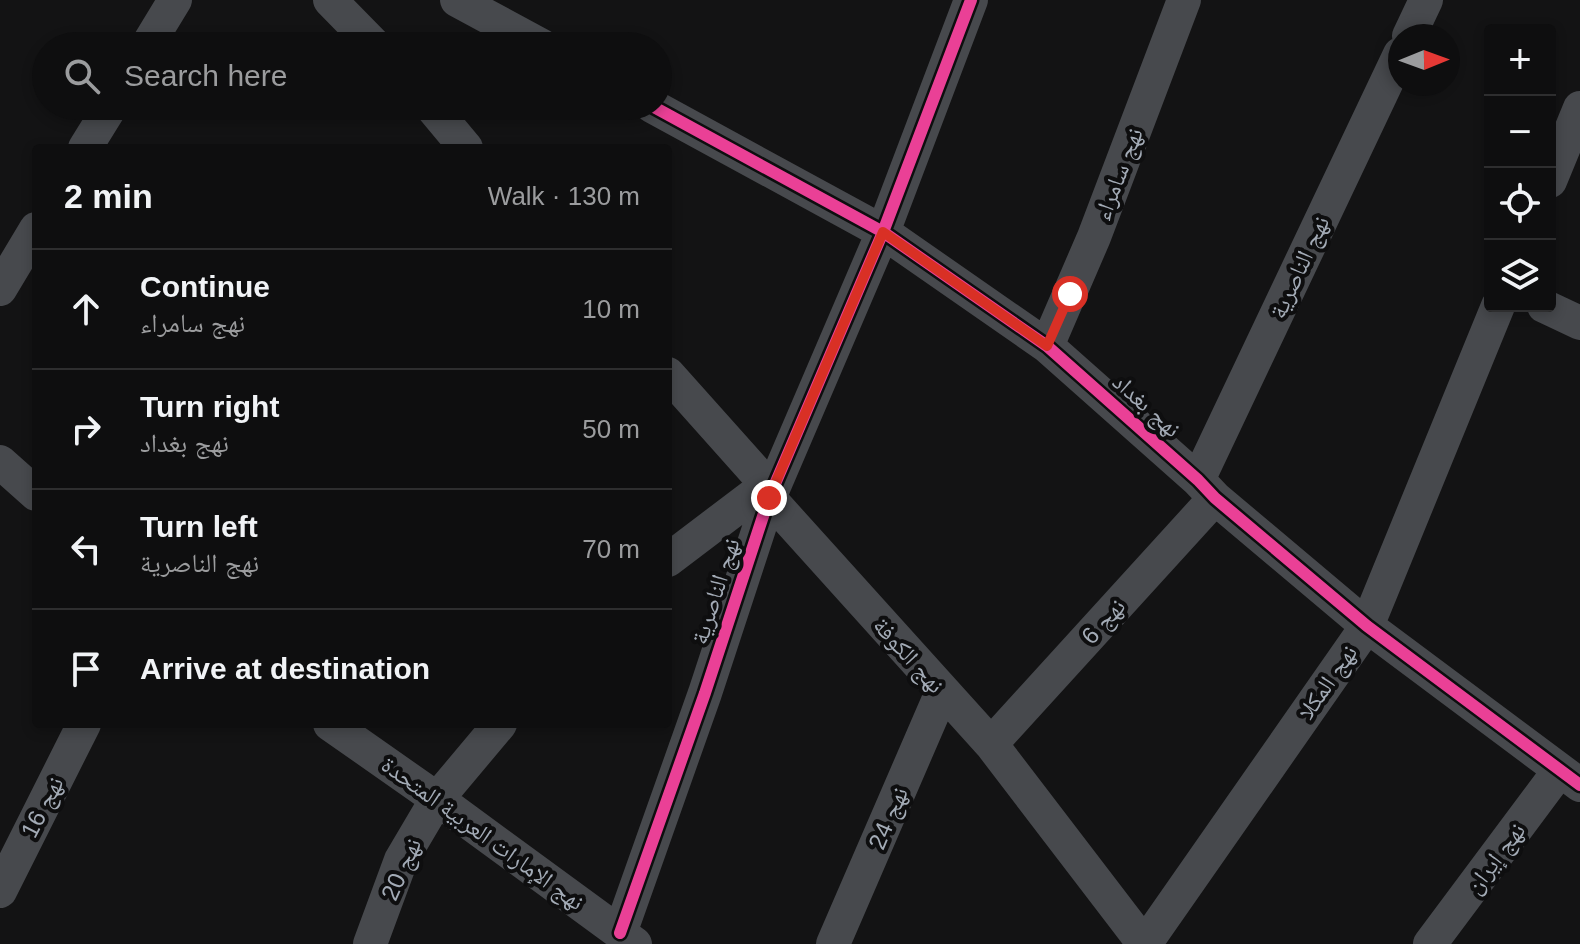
<!DOCTYPE html>
<html lang="en">
<head>
<meta charset="utf-8">
<style>
  body { margin:0; font-family:Helvetica,"Noto Naskh Arabic",sans-serif; background:#1c1c1d; color:#f1f3f6 }
  .controls { position:absolute; right:24px; top:24px; display:grid; overflow:hidden; border-radius:8px; box-shadow:0 4px 12px #0003 }
  .controls button { width:72px; height:72px; display:grid; place-items:center; padding:0; border:0; border-bottom:2px solid #2e2e2f; background:#0e0e0f; color:#f1f3f6; font:40px sans-serif }
  .compass { position:absolute; left:1388px; top:24px; width:72px; height:72px; border-radius:50%; background:#0e0e0f; box-shadow:0 4px 12px #0003; rotate:89deg }
  .stop { position:absolute; width:24px; height:24px; margin:-18px; border:6px solid #d93025; border-radius:50%; background:#fff }
  .stop.end { background:#d93025; border-color:#fff; box-shadow:0 2px 8px #0008 }
  .list { margin:0; padding:0; list-style:none }
  h2 { display:flex; justify-content:space-between; align-items:center; height:104px; margin:0; padding:0 32px; font-size:34px }
  h2 small { font-size:26px; font-weight:400; color:#9b9c9e }
  .list li { display:grid; grid-template-columns:52px 1fr auto; gap:24px; align-items:center; box-sizing:border-box; height:120px; padding:0 32px; border-top:2px solid #2e2e2f }
  .list b { display:block; font-size:30px; white-space:nowrap }
  .list p { margin:0; font-size:26px; white-space:nowrap; color:#9b9c9e }
  .list em { font-size:26px; font-style:normal; color:#9b9c9e }
  .icon { flex:none; width:44px; height:44px; fill:none; stroke:currentColor; stroke-width:2; stroke-linecap:round; stroke-linejoin:round }
  .map { position:relative; flex:none; width:1580px; height:944px; overflow:hidden }
  .search { position:absolute; background:#0e0e0f; box-shadow:0 4px 12px #0003; left:32px; top:32px; width:640px; height:88px; display:flex; align-items:center; gap:20px; box-sizing:border-box; padding:0 28px; border-radius:44px; color:#9b9c9e; font-size:30px }
  .panel { position:absolute; background:#0e0e0f; box-shadow:0 4px 12px #0003; left:32px; top:144px; width:640px; height:584px; border-radius:8px }
  .map>svg:first-child { display:block }
</style>
</head>
<body>
<div class="map">
<svg width="1580" height="944" viewBox="0 0 1580 944">
  <rect width="100%" height="100%" fill="#131314"/>
  <g fill="none" stroke-linecap="round" stroke-linejoin="round">
    <path stroke="#47494d" stroke-width="34" d="M330 0 375 46
      M457 0 542 46
      M1409 36 1426 0
      M147 46 175 0
      M431 106 466 148
      M652 106 883 232 1047 346 1198 480 1215 498 1367 626 1580 785
      M85 148 111 106
      M1550 181 1580 108
      M0 289 36 229
      M1544 306 1580 323
      M1047 346 1094 237 1184 0
      M668 374 767 485 769 498 991 744 1144 944
      M0 462 36 494
      M1198 480 1400 54
      M668 560 767 485
      M330 724 437 799 635 944
      M991 744 1215 498
      M0 891 84 724
      M620 933 705 693 769 498 883 232 971 0
      M370 944 401 860 437 799 500 724
      M833 944 942 692
      M1145 944 1367 626 1498 306
      M1430 944 1559 771"/>
    <g stroke="#0e0e0f" stroke-width="17">
      <path id="cycleway" d="M652 106 883 232 1047 346 1198 480 1215 498 1367 626 1580 785
        M620 933 705 693 769 498 883 232 971 0"/>
    </g>
    <use href="#cycleway" stroke="#ea4096" stroke-width="12"/>
  </g>
  <g fill="none" stroke-linecap="round" stroke-linejoin="round">
    <path stroke="#d93025" stroke-width="10" d="M769 498 883 232 1047 346 1070 294"/>
  </g>
  <g text-anchor="middle" dominant-baseline="central" stroke-width="8" stroke-linejoin="round" paint-order="stroke">
    <g font-size="24" fill="#a3abb6" stroke="#0e0e0f">
      <text transform="translate(1118 174) rotate(-69)">نهج سامراء</text>
      <text transform="translate(1299 267) rotate(-65)">نهج الناصرية</text>
      <text transform="translate(1147 405) rotate(42)">نهج بغداد</text>
      <text transform="translate(715 591) rotate(-72)">نهج الناصرية</text>
      <text transform="translate(1103 621) rotate(-48)">نهج 6</text>
      <text transform="translate(909 655) rotate(48)">نهج الكوفة</text>
      <text transform="translate(1327 682) rotate(-55)">نهج المكلا</text>
      <text transform="translate(42 807) rotate(-63)">نهج 16</text>
      <text transform="translate(888 818) rotate(-67)">نهج 24</text>
      <text transform="translate(483 833) rotate(36)">نهج الإمارات العربية المتحدة</text>
      <text transform="translate(1495 858) rotate(-53)">نهج إيران</text>
      <text transform="translate(401 869) rotate(-66)">نهج 20</text>
    </g>
  </g>
</svg>
<div class="controls">
<button>+</button>
<button>−</button>
<button><svg class="icon" aria-label="locate" viewBox="0 0 24 24"><circle cx="12" cy="12" r="6"/><path d="M12 2v4M12 18v4M2 12h4M18 12h4"/></svg></button>
<button><svg class="icon" aria-label="layers" viewBox="0 0 24 24"><path d="M12 4l9 5-9 5-9-5zM3 14l9 5 9-5"/></svg></button>
</div>
<svg class="compass" viewBox="-18 -18 36 36"><path d="M0-13l5 13h-10z" fill="#e53935"/><path d="M0 13l5-13h-10z" fill="#9b9c9e"/></svg>
<div class="stop" style="left:1070px;top:294px"></div>
<div class="stop end" style="left:769px;top:498px"></div>
<div class="search"><svg class="icon" aria-label="search" viewBox="0 0 24 24"><circle cx="10" cy="10" r="6"/><path d="M15 15l6 6"/></svg>Search here</div>
<section class="panel">
<h2>2 min<small>Walk · 130 m</small></h2>
<ul class="list">
<li><svg class="icon" aria-label="ahead" viewBox="0 0 24 24"><path d="M12 20V5M6 11l6-6 6 6"/></svg><div><b>Continue</b><p>نهج سامراء</p></div><em>10 m</em></li>
<li><svg class="icon" aria-label="right" viewBox="0 0 24 24"><path d="M7 20v-9h11M14 6l5 5-5 5"/></svg><div><b>Turn right</b><p>نهج بغداد</p></div><em>50 m</em></li>
<li><svg class="icon" aria-label="left" viewBox="0 0 24 24"><path d="M17 20v-9H6M10 6l-5 5 5 5"/></svg><div><b>Turn left</b><p>نهج الناصرية</p></div><em>70 m</em></li>
<li><svg class="icon" aria-label="arrive" viewBox="0 0 24 24"><path d="M6 21V4h12l-3 4 3 4H6"/></svg><div><b>Arrive at destination</b></div></li>
</ul>
</section>
</div>
</body>
</html>
